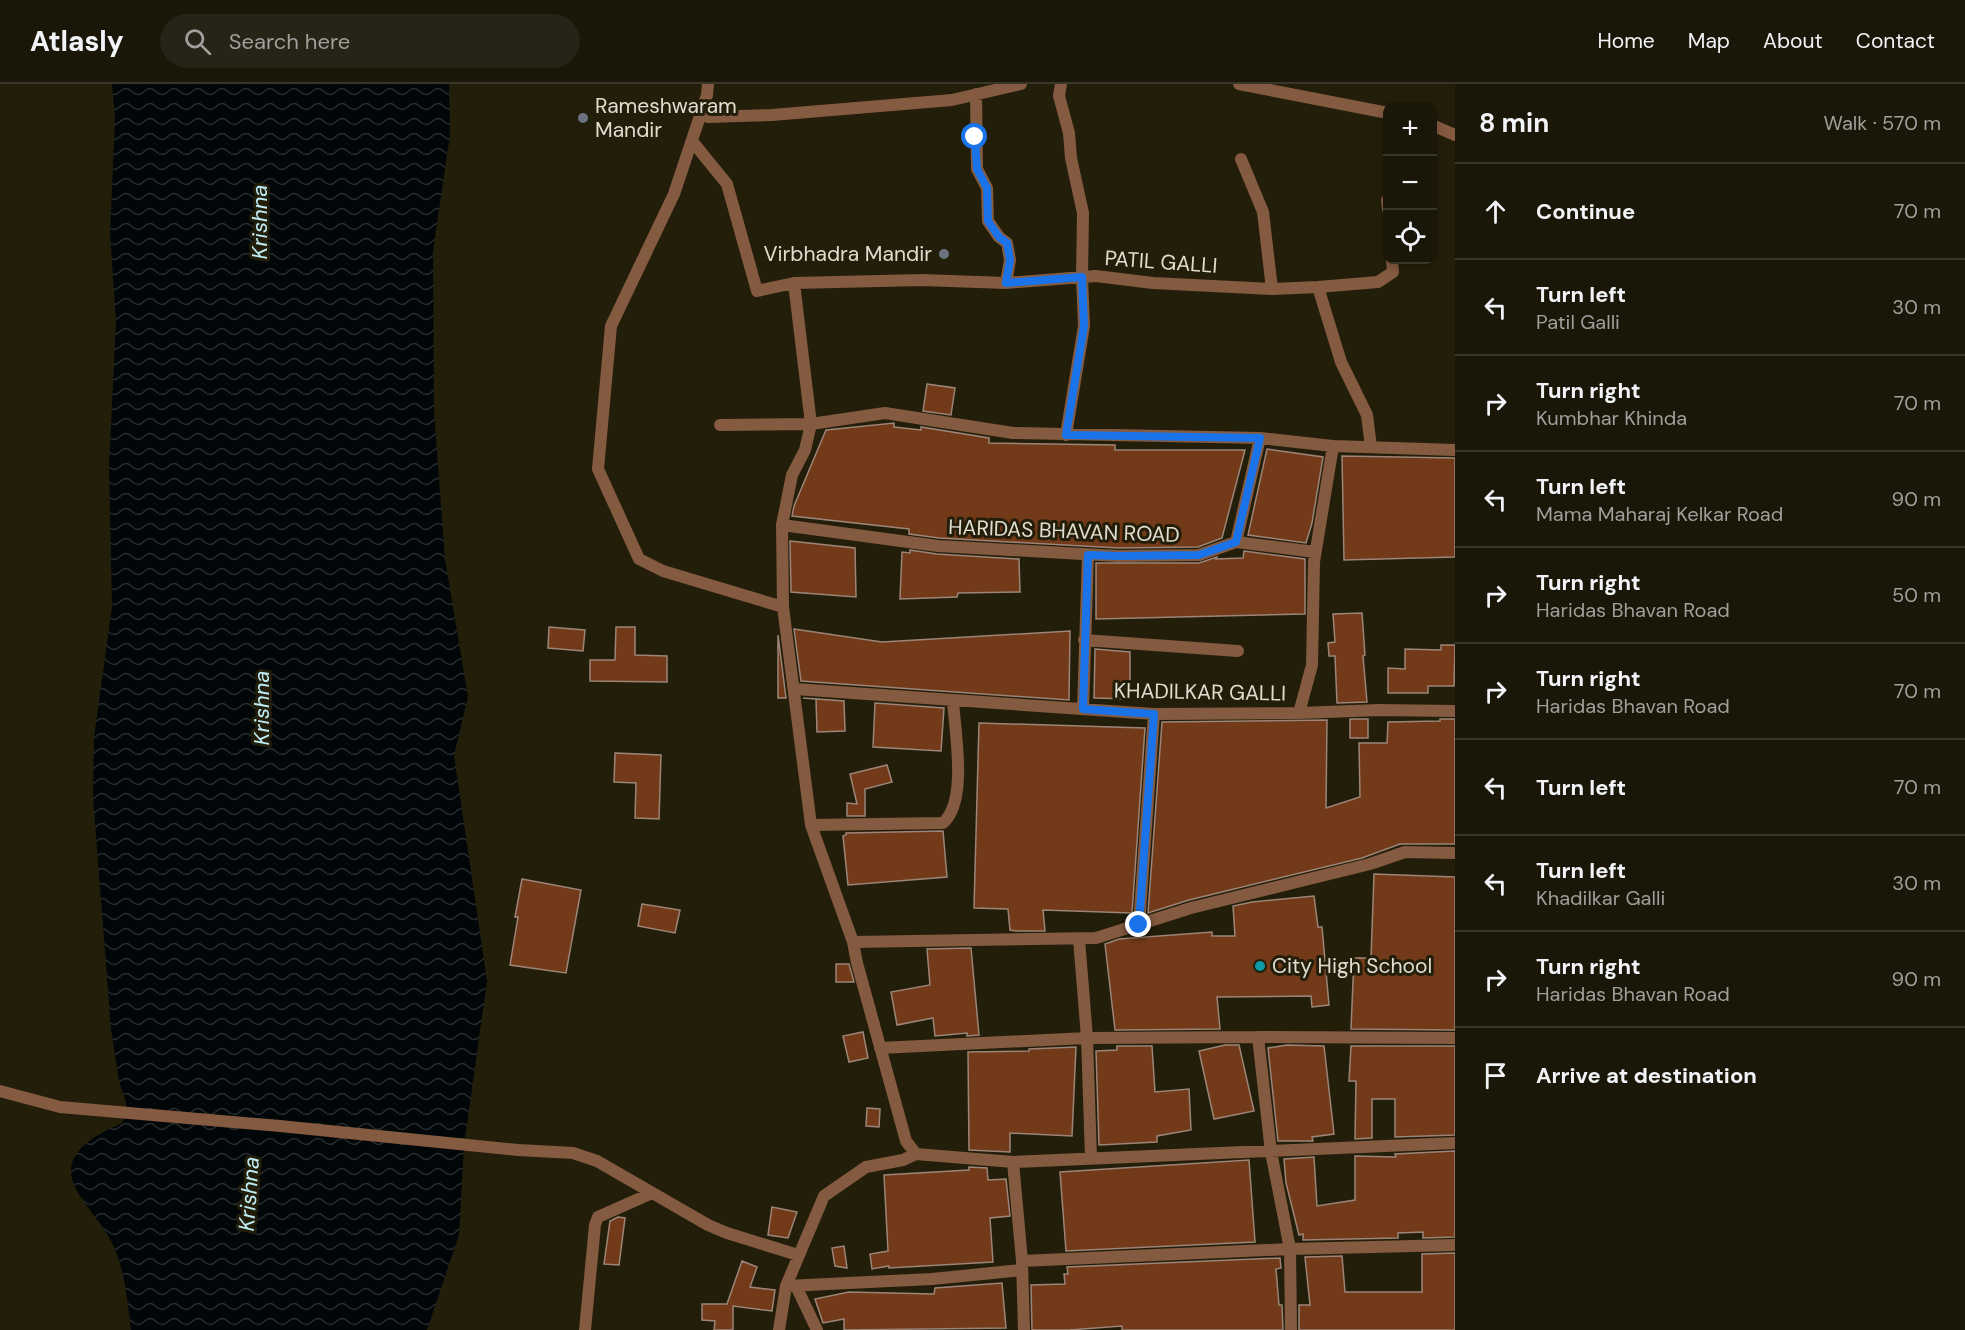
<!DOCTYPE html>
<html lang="en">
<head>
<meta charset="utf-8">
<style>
  body { margin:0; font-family:"DM Sans",sans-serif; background:#272316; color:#f1f3f6 }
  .controls { position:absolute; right:18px; top:18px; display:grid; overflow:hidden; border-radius:12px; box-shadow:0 3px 9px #0003 }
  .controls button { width:54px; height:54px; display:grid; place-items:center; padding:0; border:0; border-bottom:2px solid #383529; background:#1a1608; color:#f1f3f6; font:30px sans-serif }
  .stop { position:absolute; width:18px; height:18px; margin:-14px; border:4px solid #1a73e8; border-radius:50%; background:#fff }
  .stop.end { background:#1a73e8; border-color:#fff; box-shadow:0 2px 6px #0008 }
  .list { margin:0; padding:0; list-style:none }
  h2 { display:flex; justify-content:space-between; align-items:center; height:78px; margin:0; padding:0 24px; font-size:26px }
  h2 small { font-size:20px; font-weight:400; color:#9f9f9c }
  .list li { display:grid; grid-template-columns:39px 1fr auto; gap:18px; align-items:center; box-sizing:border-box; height:96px; padding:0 24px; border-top:2px solid #383529 }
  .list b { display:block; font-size:22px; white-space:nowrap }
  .list p { margin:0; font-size:20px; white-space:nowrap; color:#9f9f9c }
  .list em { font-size:20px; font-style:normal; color:#9f9f9c }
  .icon { flex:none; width:33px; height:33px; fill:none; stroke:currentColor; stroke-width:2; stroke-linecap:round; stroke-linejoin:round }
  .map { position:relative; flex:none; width:1455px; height:1246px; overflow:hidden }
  header { display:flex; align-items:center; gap:36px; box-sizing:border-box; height:84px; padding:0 30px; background:#1a1608; border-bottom:2px solid #383529 }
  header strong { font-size:28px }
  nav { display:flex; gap:33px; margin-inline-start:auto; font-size:21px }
  .search { width:420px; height:54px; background:#272316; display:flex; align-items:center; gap:15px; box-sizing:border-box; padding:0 21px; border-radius:33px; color:#9f9f9c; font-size:22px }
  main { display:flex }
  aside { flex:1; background:#1a1608 }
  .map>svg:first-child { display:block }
</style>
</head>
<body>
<header>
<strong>Atlasly</strong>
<div class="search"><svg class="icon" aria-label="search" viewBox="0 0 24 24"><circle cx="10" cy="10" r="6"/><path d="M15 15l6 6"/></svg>Search here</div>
<nav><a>Home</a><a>Map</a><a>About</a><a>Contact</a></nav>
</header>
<main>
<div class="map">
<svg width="1455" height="1246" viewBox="0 0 1455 1246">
  <defs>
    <pattern id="water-waves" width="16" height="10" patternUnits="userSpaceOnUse" patternTransform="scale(1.5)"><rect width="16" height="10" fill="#010709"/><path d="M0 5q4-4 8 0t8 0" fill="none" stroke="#262b2c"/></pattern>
  </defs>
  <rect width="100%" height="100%" fill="#231e0a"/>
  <path fill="url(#water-waves)" d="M112 0H449L450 51 433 167 434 327 445 475 468 613 454 671 487 897 464 1062 459 1151 427 1246H131C127 1216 125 1184 111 1157 103 1141 91 1129 82 1115 53 1074 87 1055 122 1039L126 1029V1018L119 998 111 945 93 713 94 653 112 523 109 381 116 238 110 149 115 35Z"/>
  <path fill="#723a18" stroke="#9c8578" stroke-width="1.5" d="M927 300 955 304 951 331 923 327Z
    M894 339V343L921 346V343L989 354V359L1115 361V366H1245L1222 454 1198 463 1118 464 939 454 909 450V445L792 432 794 422 826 346Z
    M1267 365 1323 373 1312 439 1306 459 1248 451Z
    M1342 372 1455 374V473L1344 476Z
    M790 457 855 464 856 513 791 508Z
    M910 466 937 470 1019 475 1020 508 958 509 957 513 900 515 902 468 910 469Z
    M1244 467 1305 475V530L1096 535V479H1199L1217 473 1216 475 1243 474Z
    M1362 529 1365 571 1363 572 1367 618 1337 619 1335 572H1329L1328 559 1335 558 1333 530Z
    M549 543 585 546 583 567 548 564Z
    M616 543H635V571L667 572V598L590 597V576H615Z
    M794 545 882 558 1070 547 1069 616 801 597Z
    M778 551 786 614H778Z
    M1441 561H1455L1454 602H1428V609H1388V584L1405 585V565L1441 566Z
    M1095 565 1130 568V615L1094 614Z
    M803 614 844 617 845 647 817 648 816 615Z
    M875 619 944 624 941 667 873 663Z
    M1350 635H1368V654H1350Z
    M1440 635H1455V760H1400L1362 774 1189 816 1148 829 1162 638 1327 636 1326 724 1360 713 1359 659H1387L1388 638 1440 637Z
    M979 639 1145 644 1132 829 1043 826 1045 847H1016L1010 846 1008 825 974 824Z
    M615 669 661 671 659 735 635 734 636 699 614 698Z
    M887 681 892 698 865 705V732H847V719L857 720 850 690Z
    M943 747 947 793 848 801 843 752 846 751V749Z
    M1374 790 1455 793V946L1351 945 1354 874H1371Z
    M522 795 581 806 566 889 510 881 518 833H515Z
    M1314 812 1318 843H1322L1329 921 1312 923 1311 912 1217 913 1220 945 1115 946 1105 860 1119 855 1212 848V852H1235L1233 822 1252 818Z
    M642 820 680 826 675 849 638 842Z
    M971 864 979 951 967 952V949L935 952 933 934 897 941 891 908 930 901 927 865Z
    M836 880H849L854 898H836Z
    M863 948 868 974 849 978 843 952Z
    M1225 961H1239L1254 1027 1214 1035 1199 967Z
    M1287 961 1324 962 1334 1050 1312 1053 1313 1057H1278L1268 964Z
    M1117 962H1152L1155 1008 1189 1005 1191 1046 1157 1052V1058L1099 1061 1096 967 1117 966Z
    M1351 962H1455V1051L1395 1053V1015H1372V1054L1355 1055 1356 997H1349Z
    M1076 963 1072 1052 1010 1049V1068L969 1066 968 968 1029 967V965Z
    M867 1024 880 1025 879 1043 866 1042Z
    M1455 1067V1153L1423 1154V1148L1398 1149V1154L1303 1156V1150L1299 1151 1286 1099 1284 1075 1314 1073 1317 1122 1355 1116V1072L1396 1073 1395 1070Z
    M1249 1076 1255 1158 1066 1167 1060 1088Z
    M969 1083 987 1084 988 1096 1006 1095 1010 1132 990 1134 993 1178 889 1184V1182L872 1185 870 1170 888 1167 884 1091 969 1086Z
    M772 1123 797 1128 788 1154 768 1151Z
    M618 1133 625 1134 619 1181 604 1180 610 1137Z
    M844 1162 847 1184 835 1182 832 1164Z
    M1455 1169V1246H1299V1221H1310L1305 1173 1342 1172 1345 1208H1422V1170Z
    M1280 1174 1281 1184 1276 1185 1279 1221H1282L1283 1246H1122V1242L1069 1246H1032L1031 1201 1065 1200 1064 1190H1068L1067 1183Z
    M742 1177 757 1183 750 1203 775 1206 772 1227 733 1222V1246H714L715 1237 702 1236V1220H727Z
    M1002 1199 1006 1244 844 1246V1235L823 1239 815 1215 849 1208 934 1210 935 1204Z"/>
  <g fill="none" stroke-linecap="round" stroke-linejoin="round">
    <path stroke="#845a40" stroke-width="12" d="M708 0 707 11 674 110 611 242 598 385 639 475 663 487 783 523
      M1061 0 1059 12 1069 49 1071 74 1083 129 1082 193 1084 242 1066 351
      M1239 0 1388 29
      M976 10 977 85 987 104 988 137 999 153 1007 159 1010 176 1006 199
      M701 29 708 33 772 31 952 16 1021 0
      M1432 41 1455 51
      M692 57 727 100 757 207 794 199
      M1241 75 1263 128 1272 205
      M1387 116 1388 126
      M1318 203 1378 198 1393 188 1392 176
      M720 341 811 340 794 199 922 196 1006 199 1096 192 1153 199 1272 205 1318 203 1341 278 1367 331 1371 363
      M1455 366 1333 362 1260 354 1013 349 885 329 811 340 805 366 792 391 782 441 783 523 811 741 853 858 1096 854 1191 824 1370 780 1405 768 1455 769
      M782 441 938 462 1118 472 1199 471 1236 458 1260 354
      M1236 458 1315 468
      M1084 556 1238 567
      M795 605 1154 630 1299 629 1312 581 1314 478 1333 362
      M1083 625 1088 471
      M1299 629 1379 626 1455 627
      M811 741 943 739C968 717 955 649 953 617
      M1139 841 1154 630
      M1079 855 1087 954 1258 953 1455 954
      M853 858 857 879 906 1057 916 1070
      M1258 953 1271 1068 1290 1165 1455 1161
      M880 964 1087 954 1091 1073
      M0 1007 60 1023 280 1042 518 1066 573 1069 597 1077 708 1141 727 1149 798 1171
      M1013 1078 1022 1177
      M786 1202 932 1195 1022 1186
      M796 1202 817 1246
      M585 1246 595 1141 598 1133 652 1109
      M779 1246 786 1202 824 1112 866 1083 903 1076 916 1070 1013 1078 1455 1059
      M1024 1246 1022 1177 1290 1165 1291 1246"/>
  </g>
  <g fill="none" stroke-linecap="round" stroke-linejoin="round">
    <path stroke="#1a73e8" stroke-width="8" d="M975 53 977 85 987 104 988 137 999 153 1007 159 1010 176 1006 199 1082 193 1084 242 1066 351 1260 354 1236 458 1199 471 1118 472 1088 471 1083 625 1154 630 1139 841"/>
  </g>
  <g fill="#6b7280" stroke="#231e0a" stroke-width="2">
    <circle cx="583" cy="34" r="6"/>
    <circle cx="944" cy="170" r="6"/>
  </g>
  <circle fill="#0f9aa8" stroke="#231e0a" stroke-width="2" cx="1260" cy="882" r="6"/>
  <g text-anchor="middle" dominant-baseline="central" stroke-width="6" stroke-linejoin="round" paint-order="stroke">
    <g font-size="21" fill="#e0ddd0" stroke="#231e0a" text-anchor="start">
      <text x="595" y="22">Rameshwaram<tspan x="595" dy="24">Mandir</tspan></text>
      <text x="932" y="170" text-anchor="end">Virbhadra Mandir</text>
      <text x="1272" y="882">City High School</text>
    </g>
    <g font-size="21" fill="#e0ddd0" stroke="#231e0a">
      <text transform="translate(1161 178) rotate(4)">PATIL GALLI</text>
      <text transform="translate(1064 447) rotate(2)">HARIDAS BHAVAN ROAD</text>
      <text transform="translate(1200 608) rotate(1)">KHADILKAR GALLI</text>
    </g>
    <g font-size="22" font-style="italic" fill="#bfedf6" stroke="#231e0a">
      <text transform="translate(259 138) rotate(-90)">Krishna</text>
      <text transform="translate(261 624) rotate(-90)">Krishna</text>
      <text transform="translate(249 1110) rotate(-86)">Krishna</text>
    </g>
  </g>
</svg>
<div class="controls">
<button>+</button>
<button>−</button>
<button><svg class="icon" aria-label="locate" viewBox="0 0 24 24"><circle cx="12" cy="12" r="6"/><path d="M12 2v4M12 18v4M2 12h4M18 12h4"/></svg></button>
</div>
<div class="stop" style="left:975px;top:53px"></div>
<div class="stop end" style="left:1139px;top:841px"></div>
</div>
<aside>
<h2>8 min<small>Walk · 570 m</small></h2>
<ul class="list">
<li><svg class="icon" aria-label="ahead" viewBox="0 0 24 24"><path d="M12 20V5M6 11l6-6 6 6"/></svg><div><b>Continue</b></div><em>70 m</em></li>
<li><svg class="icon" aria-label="left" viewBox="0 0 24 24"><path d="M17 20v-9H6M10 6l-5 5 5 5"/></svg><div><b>Turn left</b><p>Patil Galli</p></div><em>30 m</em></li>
<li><svg class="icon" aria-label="right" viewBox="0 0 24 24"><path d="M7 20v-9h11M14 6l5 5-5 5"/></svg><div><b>Turn right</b><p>Kumbhar Khinda</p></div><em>70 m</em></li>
<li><svg class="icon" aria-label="left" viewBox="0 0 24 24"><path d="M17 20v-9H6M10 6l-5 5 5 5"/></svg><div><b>Turn left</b><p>Mama Maharaj Kelkar Road</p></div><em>90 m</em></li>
<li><svg class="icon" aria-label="right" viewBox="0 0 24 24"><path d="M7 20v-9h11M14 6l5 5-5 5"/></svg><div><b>Turn right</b><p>Haridas Bhavan Road</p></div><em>50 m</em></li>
<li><svg class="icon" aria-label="right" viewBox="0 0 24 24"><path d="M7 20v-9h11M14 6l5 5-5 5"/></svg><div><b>Turn right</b><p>Haridas Bhavan Road</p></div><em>70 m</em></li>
<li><svg class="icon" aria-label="left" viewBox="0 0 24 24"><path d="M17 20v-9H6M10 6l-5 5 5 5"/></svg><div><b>Turn left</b></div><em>70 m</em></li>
<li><svg class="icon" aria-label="left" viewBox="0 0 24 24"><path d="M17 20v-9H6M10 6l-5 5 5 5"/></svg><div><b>Turn left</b><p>Khadilkar Galli</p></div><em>30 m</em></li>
<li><svg class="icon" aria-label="right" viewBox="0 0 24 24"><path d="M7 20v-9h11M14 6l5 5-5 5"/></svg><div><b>Turn right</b><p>Haridas Bhavan Road</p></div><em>90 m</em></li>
<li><svg class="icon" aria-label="arrive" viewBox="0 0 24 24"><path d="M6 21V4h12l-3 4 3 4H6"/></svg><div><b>Arrive at destination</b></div></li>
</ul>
</aside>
</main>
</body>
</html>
